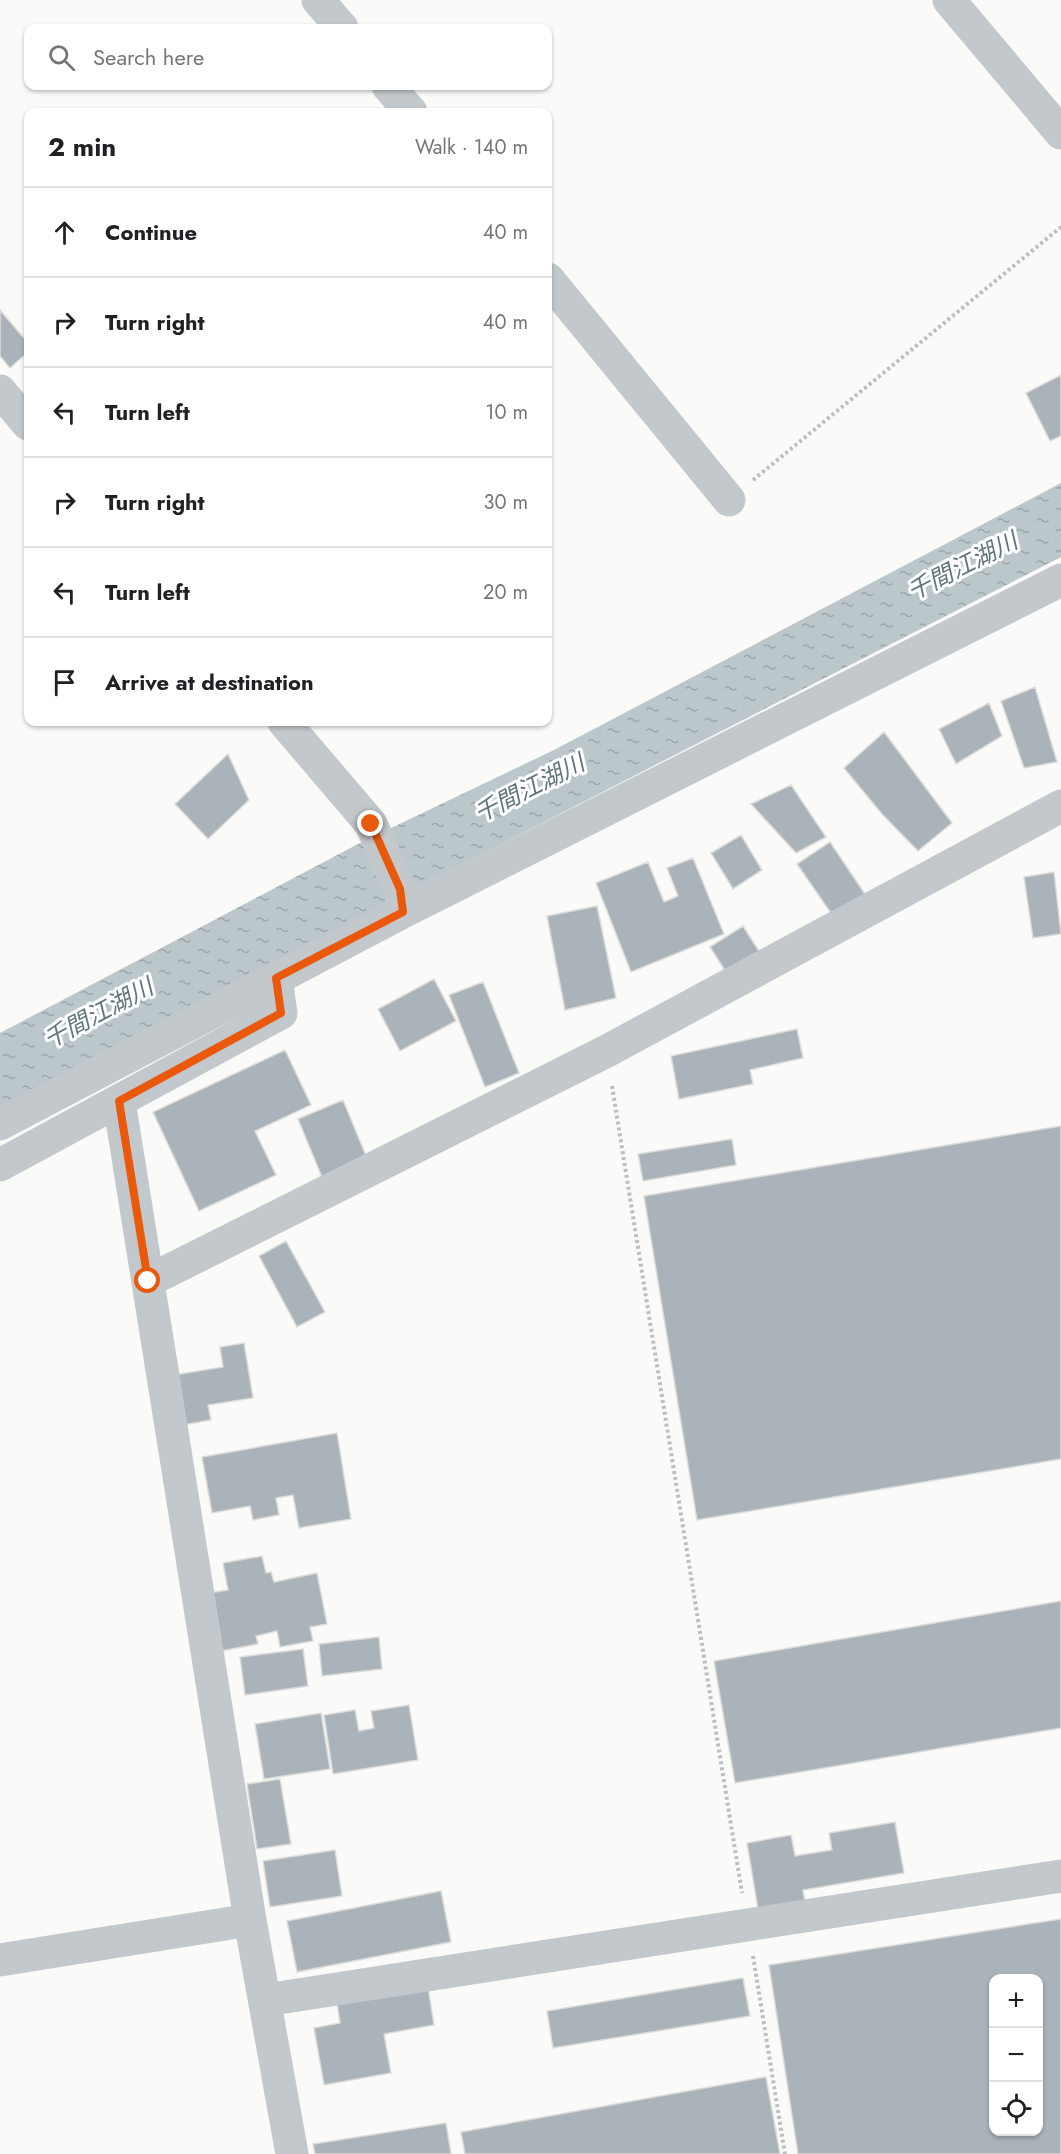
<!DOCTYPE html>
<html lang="en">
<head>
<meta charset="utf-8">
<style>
  body { margin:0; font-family:Jost,"Noto Sans JP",sans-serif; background:#f6f6f6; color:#202124 }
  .controls { position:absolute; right:18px; bottom:18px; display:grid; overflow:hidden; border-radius:12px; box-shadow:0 2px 4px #0004 }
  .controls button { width:54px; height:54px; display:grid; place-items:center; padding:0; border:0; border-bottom:2px solid #e0e0e0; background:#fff; color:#202124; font:30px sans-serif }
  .stop { position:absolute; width:18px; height:18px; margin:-14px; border:4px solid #ea580c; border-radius:50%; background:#fff }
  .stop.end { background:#ea580c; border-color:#fff; box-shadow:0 2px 6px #0008 }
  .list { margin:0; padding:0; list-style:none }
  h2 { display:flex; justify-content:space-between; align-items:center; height:78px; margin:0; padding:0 24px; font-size:26px }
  h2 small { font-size:20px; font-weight:400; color:#757577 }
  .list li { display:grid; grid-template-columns:39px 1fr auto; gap:18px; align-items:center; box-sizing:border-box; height:90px; padding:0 24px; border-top:2px solid #e0e0e0 }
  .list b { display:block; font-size:22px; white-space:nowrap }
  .list em { font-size:20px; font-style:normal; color:#757577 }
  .icon { flex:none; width:33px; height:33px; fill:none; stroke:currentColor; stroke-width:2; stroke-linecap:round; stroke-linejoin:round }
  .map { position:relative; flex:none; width:1061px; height:2154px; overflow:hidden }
  .search { position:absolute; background:#fff; box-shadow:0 2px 4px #0004; left:24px; top:24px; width:528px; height:66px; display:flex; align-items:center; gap:15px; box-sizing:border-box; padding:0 21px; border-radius:12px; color:#757577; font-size:22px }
  .panel { position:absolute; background:#fff; box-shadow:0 2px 4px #0004; left:24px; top:108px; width:528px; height:618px; border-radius:12px }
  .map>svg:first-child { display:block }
</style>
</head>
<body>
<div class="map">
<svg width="1061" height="2154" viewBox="0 0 1061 2154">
  <defs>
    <pattern id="water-ripples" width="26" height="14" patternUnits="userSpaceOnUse" patternTransform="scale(1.5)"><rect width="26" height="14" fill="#bbc7cb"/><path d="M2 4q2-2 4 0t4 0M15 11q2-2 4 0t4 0" fill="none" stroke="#9ca6aa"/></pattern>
  </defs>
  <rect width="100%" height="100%" fill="#fafaf8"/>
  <path fill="url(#water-ripples)" d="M1061 483V557L386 903 0 1109V1033L360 843 554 750Z"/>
  <path fill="#aab3b9" stroke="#dcdcda" stroke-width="1.5" fill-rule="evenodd" d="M0 310 28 343V352L10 368 0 356Z
    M1061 375V436L1050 441 1026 393Z
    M1035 687 1057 762 1024 768 1001 701Z
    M989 703 1002 736 956 764 939 729Z
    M884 732 952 823 918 851 882 814 844 768Z
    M228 754 249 800 208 839 175 804Z
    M791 785 826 837 796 853 751 804Z
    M741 835 762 870 733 889 711 853Z
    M830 842 869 900 835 919 797 864Z
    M693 858 724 934 631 972 596 883 648 862 664 902 678 896 667 868Z
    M1054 872 1061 934 1033 938 1024 877Z
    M597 906 616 998 565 1010 547 916Z
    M743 926 762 956 729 977 710 947Z
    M434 979 456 1021 400 1051 378 1009Z
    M483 982 519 1073 485 1087 449 995Z
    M797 1029 803 1058 750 1070 753 1084 679 1099 671 1056Z
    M285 1050 311 1105 255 1131 276 1175 199 1211 153 1112Z
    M343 1100 369 1163 324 1182 298 1119Z
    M1061 1126V1459L697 1520 644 1196Z
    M732 1139 736 1165 643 1181 638 1154Z
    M286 1241 325 1312 297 1327 259 1256Z
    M244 1343 253 1398 208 1405 211 1420 183 1425 174 1375 223 1367 220 1347Z
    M337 1433 351 1519 299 1528 293 1495 276 1498 279 1515 253 1520 250 1506 212 1513 202 1457Z
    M262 1556 266 1573 271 1572 274 1582 317 1573 327 1624 310 1627 313 1641 280 1647 277 1631 256 1636 258 1644 221 1651 210 1593 228 1590 223 1563Z
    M1061 1601V1728L735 1783 714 1661Z
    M379 1637 382 1669 322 1676 319 1644Z
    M303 1649 308 1686 245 1695 240 1657Z
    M409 1705 418 1760 333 1774 324 1715 355 1710 359 1731 374 1728 371 1711Z
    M321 1713 330 1769 264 1779 255 1724Z
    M280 1779 291 1844 257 1849 247 1784Z
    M895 1822 904 1873 803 1890 805 1902 758 1909 747 1843 791 1835 795 1856 832 1850 829 1833Z
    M335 1850 342 1896 270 1907 263 1861Z
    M441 1891 451 1942 297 1972 287 1921Z
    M1061 1919V2154H798L769 1965ZM994 1978H1038V2132H994Z
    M743 1978 750 2016 553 2048 547 2011Z
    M427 1981 434 2025 384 2034 391 2073 324 2085 314 2028 340 2023 336 1997Z
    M766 2077 780 2154H465L461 2132Z
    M446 2123 451 2154H315L313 2144Z"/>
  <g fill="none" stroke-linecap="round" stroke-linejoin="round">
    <path stroke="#bbbfc2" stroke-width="4" stroke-dasharray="3 3" stroke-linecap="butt" d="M753 480 1061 227
      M612 1086 742 1893
      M753 1956 785 2154"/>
    <path stroke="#c3c8cc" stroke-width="33" d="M318 0 342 28
      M949 0 1061 133
      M388 86 411 112
      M548 279 729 500
      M0 391 28 424
      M284 722 371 824 400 889 403 912
      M119 1101 250 1920 292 2154
      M0 1124 403 912 1061 580
      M0 1165 281 1013 276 978
      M148 1281 607 1051 1061 806
      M0 1960 250 1920
      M266 2000 1061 1876"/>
  </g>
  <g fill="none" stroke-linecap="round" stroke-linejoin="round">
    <path stroke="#ea580c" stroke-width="8" d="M148 1281 119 1101 281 1013 276 978 403 912 400 889 371 824"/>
  </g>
  <g text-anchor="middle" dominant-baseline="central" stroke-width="6" stroke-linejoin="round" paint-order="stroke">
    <g font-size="24" font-style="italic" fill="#60757c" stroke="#fff">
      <text transform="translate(962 566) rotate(-27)">千間江湖川</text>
      <text transform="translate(529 788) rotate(-27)">千間江湖川</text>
      <text transform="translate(98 1013) rotate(-28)">千間江湖川</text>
    </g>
  </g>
</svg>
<div class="controls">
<button>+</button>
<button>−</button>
<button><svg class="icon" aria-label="locate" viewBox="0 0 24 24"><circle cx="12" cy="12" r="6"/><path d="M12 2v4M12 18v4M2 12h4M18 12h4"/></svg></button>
</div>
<div class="stop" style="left:148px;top:1281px"></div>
<div class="stop end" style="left:371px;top:824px"></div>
<div class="search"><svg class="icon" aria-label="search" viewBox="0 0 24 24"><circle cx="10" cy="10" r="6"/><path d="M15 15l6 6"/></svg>Search here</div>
<section class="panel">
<h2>2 min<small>Walk · 140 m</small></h2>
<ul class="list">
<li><svg class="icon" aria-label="ahead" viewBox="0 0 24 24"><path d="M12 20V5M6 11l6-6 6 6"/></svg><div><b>Continue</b></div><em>40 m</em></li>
<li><svg class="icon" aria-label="right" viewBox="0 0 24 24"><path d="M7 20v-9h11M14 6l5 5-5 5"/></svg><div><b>Turn right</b></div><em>40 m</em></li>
<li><svg class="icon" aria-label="left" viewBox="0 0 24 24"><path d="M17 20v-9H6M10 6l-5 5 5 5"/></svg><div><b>Turn left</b></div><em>10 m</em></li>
<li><svg class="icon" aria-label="right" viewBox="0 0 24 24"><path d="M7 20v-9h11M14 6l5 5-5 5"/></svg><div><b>Turn right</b></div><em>30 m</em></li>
<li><svg class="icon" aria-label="left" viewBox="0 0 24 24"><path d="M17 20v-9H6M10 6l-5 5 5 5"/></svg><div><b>Turn left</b></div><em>20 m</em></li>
<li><svg class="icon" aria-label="arrive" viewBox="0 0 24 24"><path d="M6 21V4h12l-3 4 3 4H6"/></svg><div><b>Arrive at destination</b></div></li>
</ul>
</section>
</div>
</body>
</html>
